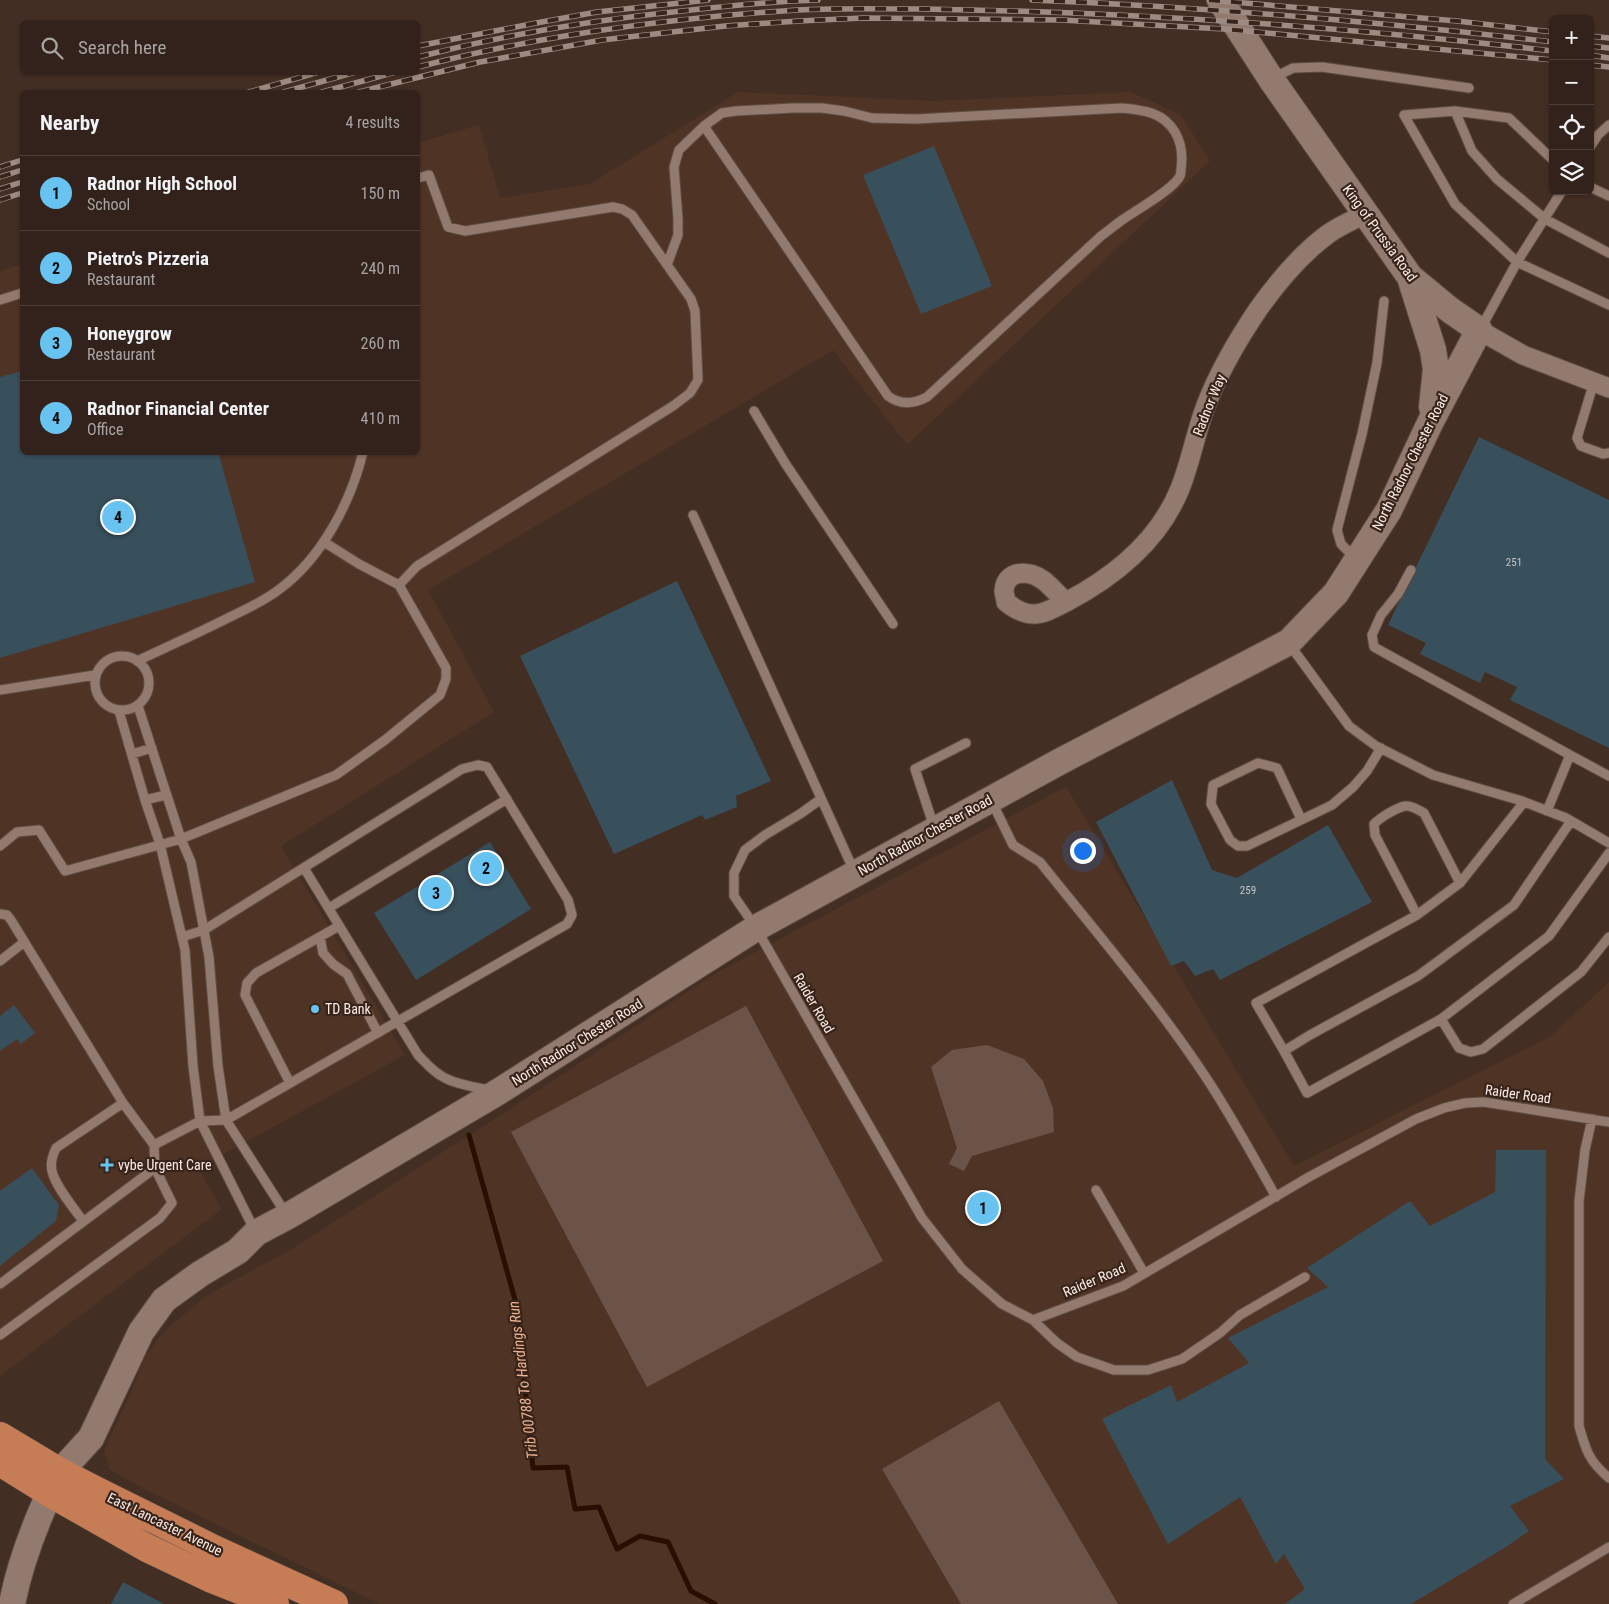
<!DOCTYPE html>
<html lang="en">
<head>
<meta charset="utf-8">
<style>
  body { margin:0; font-family:"Roboto Condensed",sans-serif; background:#3d2f28; color:#f1f3f6 }
  .controls { position:absolute; right:15px; top:15px; display:grid; overflow:hidden; border-radius:8px; box-shadow:0 1px 4px #0004 }
  .controls button { width:45px; height:45px; display:grid; place-items:center; padding:0; border:0; border-bottom:1px solid #4d3f3a; background:#32221b; color:#f1f3f6; font:25px sans-serif }
  .you { position:absolute; left:1082px; top:850px; width:18px; height:18px; margin:-12px; border:4px solid #fff; border-radius:50%; background:#1a73e8; box-shadow:0 0 0 8px #1a73e833 }
  .badge { display:grid; place-items:center; width:32px; height:32px; border-radius:50%; background:#69c3f1; color:#111; font-size:16px; font-weight:700 }
  .pin { position:absolute; translate:-50% -50%; border:2px solid #fff; box-shadow:0 1px 5px #0006 }
  .list { margin:0; padding:0; list-style:none }
  h2 { display:flex; justify-content:space-between; align-items:center; height:65px; margin:0; padding:0 20px; font-size:21px }
  h2 small { font-size:16px; font-weight:400; color:#a8a4a3 }
  .list li { display:grid; grid-template-columns:32px 1fr auto; gap:15px; align-items:center; box-sizing:border-box; height:75px; padding:0 20px; border-top:1px solid #4d3f3a }
  .list b { display:block; font-size:19px; white-space:nowrap }
  .list p { margin:0; font-size:16px; white-space:nowrap; color:#a8a4a3 }
  .list em { font-size:16px; font-style:normal; color:#a8a4a3 }
  .icon { flex:none; width:28px; height:28px; fill:none; stroke:currentColor; stroke-width:2; stroke-linecap:round; stroke-linejoin:round }
  .map { position:relative; flex:none; width:1609px; height:1604px; overflow:hidden }
  .search { position:absolute; background:#32221b; box-shadow:0 1px 4px #0004; left:20px; top:20px; width:400px; height:55px; display:flex; align-items:center; gap:12px; box-sizing:border-box; padding:0 18px; border-radius:8px; color:#a8a4a3; font-size:19px }
  .panel { position:absolute; background:#32221b; box-shadow:0 1px 4px #0004; left:20px; top:90px; width:400px; height:365px; border-radius:8px }
  .map>svg:first-child { display:block }
</style>
</head>
<body>
<div class="map">
<svg width="1609" height="1604" viewBox="0 0 1609 1604">
  <rect width="100%" height="100%" fill="#432e24"/>
  <path fill="#4f3425" d="M738 92 934 101 1131 92 1181 115 1210 161 907 445 833 350 428 590 494 712 281 846 405 1055 198 1168 222 1209 0 1376V271L22 264V452H418V143L479 125 500 198 590 184Z
    M1066 787 1294 1166 1551 1036 1609 982V1604H380L144 1489 109 1469 104 1450 133 1388 144 1359 159 1337 170 1326 200 1301 218 1289 292 1249 510 1109 716 973Z"/>
  <path fill="#6b5447" d="M746 1006 883 1261 647 1387 511 1132Z
    M987 1045 1024 1059 1043 1081 1053 1108 1054 1132 972 1156 964 1171 949 1164 957 1148 931 1067 952 1050Z
    M999 1401 1118 1604H961L882 1469Z"/>
  <g fill="none" stroke-linecap="round" stroke-linejoin="round">
    <path stroke="#2a0e00" stroke-width="5" d="M469 1135 517 1307 533 1468 567 1467 575 1509 599 1507 617 1549 640 1536 668 1542 691 1591 715 1604"/>
  </g>
  <path fill="#384f5c" d="M934 146 992 286 921 314 863 175Z
    M22 371V452H218L255 582 0 658V377Z
    M1479 437 1609 500V748L1510 700 1517 687 1485 672 1480 683 1420 654 1426 643 1388 625 1398 604 1416 573V567Z
    M677 581 771 781 736 796 737 807 705 820 702 815 614 854 520 656Z
    M1172 780 1212 870 1237 878 1328 825 1372 902 1220 980 1213 969 1195 976 1184 961 1171 966 1096 822Z
    M490 842 531 909 416 980 374 913Z
    M14 1005 35 1033 21 1044 17 1039 0 1051V1016Z
    M1496 1150H1546L1545 1459 1564 1479 1510 1506 1529 1531 1506 1547 1411 1604H1285L1305 1589 1284 1554 1276 1564 1240 1497 1168 1544 1102 1419 1171 1385 1177 1402 1249 1363 1228 1338 1328 1287 1307 1268 1410 1201 1430 1226 1495 1192Z
    M32 1168 59 1205 56 1221 0 1266V1191Z
    M123 1582 164 1604H111Z"/>
  <g fill="none" stroke-linecap="round" stroke-linejoin="round">
    <g stroke="#5f4e44" stroke-width="11">
      <path id="service" d="M1273 78 1293 68 1322 67 1469 88
        M1455 111 1472 151 1497 179 1545 219 1609 253
        M1590 147 1598 135 1609 125
        M1553 160 1509 118 1455 111 1404 115 1455 204 1517 262 1609 305
        M1590 187 1609 196
        M667 265 678 235V219L674 167 679 150 704 126 722 113 736 111 793 108H822L844 111 872 118 916 119 1122 108C1143 110 1163 112 1175 132 1182 144 1183 155 1181 169 1181 171 1181 174 1180 176 1174 189 1135 211 1122 220 1115 225 1108 231 1101 236L927 397C914 404 900 405 888 396L704 126
        M0 300 22 293
        M1481 328 1517 262 1562 191
        M1594 382 1577 438 1581 446 1603 454 1609 453
        M754 411 785 463 893 624
        M693 515 854 871
        M324 542 359 564 399 585 417 566 673 406 690 393 698 380 695 311 691 299 632 215 622 209 613 207 465 231 448 227 429 175 418 178
        M1355 558 1341 544 1337 530 1362 434 1377 363 1384 301
        M1411 570 1398 594 1381 615 1372 635 1374 647 1570 755
        M1290 645 1349 726 1376 746 1433 775 1522 801 1566 818 1609 843
        M95 683a27 27 0 1 1 54 0a27 27 0 1 1-54 0Z
        M137 661C167 647 198 633 228 618 246 609 265 601 281 588 322 557 351 502 363 452
        M0 690 95 675
        M138 706 181 839 191 862 209 957 218 1066 226 1120 286 1214
        M119 711 145 800 160 844 185 950 193 1066 200 1121 255 1231
        M132 754 152 748
        M821 799 800 814 765 835 745 850 734 873V896L756 928 922 1218 962 1269 1002 1304 1033 1320 1123 1286 1309 1177 1416 1119 1444 1108 1465 1103 1484 1102 1609 1122
        M145 800 166 795
        M992 802 1013 845 1040 862C1096 932 1156 1002 1205 1076 1231 1115 1253 1156 1276 1197
        M1547 811 1570 755 1609 776
        M1301 819 1277 768 1258 763 1213 785 1211 804 1230 840 1238 846H1247L1332 805 1353 787 1367 771 1381 748
        M934 827 915 769 966 743
        M0 846 17 832 39 830 65 871 181 839 336 775 385 740 440 695 446 679V668L399 585
        M304 868 418 1055C426 1063 434 1073 445 1078 458 1085 475 1087 490 1090
        M1460 883 1417 915 1256 1003 1284 1051 1310 1035 1418 976 1514 905 1571 821
        M329 908 507 799
        M0 914 7 915 11 920 123 1103 154 1145 200 1121 226 1120 567 924 572 915 568 900 487 767 478 765 462 769 204 930 182 937
        M1417 915 1375 835 1374 824C1381 817 1396 808 1405 806 1412 805 1418 810 1424 813L1460 883 1524 802
        M320 937 323 953 333 964 347 974 378 1033
        M0 961 23 943
        M1441 1019 1459 1048 1471 1052 1483 1049 1581 972 1609 937
        M1284 1051 1307 1093 1441 1019 1549 936 1609 853
        M290 1083 245 995 247 983 256 973 339 926
        M1592 1119 1585 1150 1579 1201V1426C1586 1451 1589 1461 1609 1478
        M1096 1190 1144 1273
        M83 1221C74 1208 55 1186 52 1171 50 1162 53 1155 56 1148L123 1103
        M0 1284 155 1168 154 1145
        M1033 1320 1057 1343 1077 1357 1114 1370H1148L1182 1359 1220 1333 1240 1315 1305 1277
        M0 1335 160 1218 172 1203 155 1168
        M1513 1604 1609 1547"/>
    </g>
    <g stroke="#5f4e44" stroke-width="21">
      <path id="minor" d="M1479 330 1523 355 1609 388
        M1066 602C1058 595 1051 586 1043 580 1030 570 1005 569 1004 591 1004 594 1006 599 1006 602 1031 622 1043 614 1068 601 1115 576 1158 541 1179 491 1190 465 1195 435 1205 408 1218 373 1238 339 1259 308 1279 280 1301 254 1328 234 1339 226 1353 220 1365 214"/>
    </g>
    <g stroke="#5f4e44" stroke-width="28">
      <path id="secondary" d="M1410 277 1433 350 1436 369 1432 407
        M60 1472 91 1438 141 1332 164 1300 200 1274 238 1251 256 1233 288 1216 498 1092 756 928 1059 762 1289 642 1336 593 1389 510 1430 423 1479 330 1450 310 1410 277 1271 79 1220 0
        M12 1604C20 1562 40 1512 59 1473"/>
    </g>
    <g stroke="#5f4e44" stroke-width="29">
      <path id="trunk" d="M0 1436 60 1472 97 1491 216 1550 334 1604
        M0 1462 50 1493 147 1548 212 1579 275 1604"/>
    </g>
    <use href="#service" stroke="#937a6e" stroke-width="9"/>
    <use href="#minor" stroke="#937a6e" stroke-width="19"/>
    <use href="#secondary" stroke="#937a6e" stroke-width="26"/>
    <use href="#trunk" stroke="#c67d55" stroke-width="28"/>
    <g stroke="#9d8b83" stroke-width="5.5">
      <path id="rail" d="M1032 0C1206 7 1380 22 1553 42
        M1209 0 1457 21 1553 32
        M1590 36 1609 38
        M418 46 536 23 597 12 708 0
        M1590 46 1609 48
        M1590 55 1609 58
        M418 57C504 35 593 20 682 11 727 6 773 1 818 0
        M1590 65 1609 67
        M418 67C542 35 669 18 797 10 839 8 881 9 923 9 988 10 1053 12 1118 15 1264 22 1408 34 1553 51
        M249 92 319 72
        M284 92 356 72
        M322 92 396 72
        M359 92 480 62 602 40 725 26 799 21 863 18 1061 20 1224 29 1553 60
        M0 167 22 160
        M0 177 22 170
        M0 189 22 182
        M0 200 22 193"/>
    </g>
    <use href="#rail" stroke="#38241a" stroke-width="4" stroke-dasharray="11" stroke-linecap="butt"/>
  </g>
  <g fill="#69c3f1" stroke="#38241a" stroke-width="2">
    <circle cx="315" cy="1009" r="5"/>
    <path d="M104.5 1157.5h5v5h5v5h-5v5h-5v-5h-5v-5h5z"/>
  </g>
  <g text-anchor="middle" dominant-baseline="central" stroke-width="4.5" stroke-linejoin="round" paint-order="stroke">
    <g font-size="11" fill="#cac5c3">
      <text x="1514" y="562">251</text>
      <text x="1248" y="890">259</text>
    </g>
    <g font-size="14" fill="#faece5" stroke="#38241a">
      <text transform="translate(1380 233) rotate(54)">King of Prussia Road</text>
      <text transform="translate(1209 405) rotate(-68)">Radnor Way</text>
      <text transform="translate(1410 462) rotate(-63)">North Radnor Chester Road</text>
      <text transform="translate(925 835) rotate(-29)">North Radnor Chester Road</text>
      <text transform="translate(814 1003) rotate(60)">Raider Road</text>
      <text transform="translate(577 1042) rotate(-32)">North Radnor Chester Road</text>
      <text transform="translate(1518 1094) rotate(8)">Raider Road</text>
      <text transform="translate(1094 1280) rotate(-23)">Raider Road</text>
      <text transform="translate(165 1524) rotate(26)">East Lancaster Avenue</text>
    </g>
    <g font-size="14" fill="#faece5" stroke="#38241a" text-anchor="start">
      <text x="325" y="1009">TD Bank</text>
      <text x="118" y="1165">vybe Urgent Care</text>
    </g>
    <g font-size="15" font-style="italic" fill="#efb191" stroke="#38241a">
      <text transform="translate(523 1380) rotate(-97)">Trib 00788 To Hardings Run</text>
    </g>
  </g>
</svg>
<div class="controls">
<button>+</button>
<button>−</button>
<button><svg class="icon" aria-label="locate" viewBox="0 0 24 24"><circle cx="12" cy="12" r="6"/><path d="M12 2v4M12 18v4M2 12h4M18 12h4"/></svg></button>
<button><svg class="icon" aria-label="layers" viewBox="0 0 24 24"><path d="M12 4l9 5-9 5-9-5zM3 14l9 5 9-5"/></svg></button>
</div>
<div class="you"></div>
<div class="pin badge" style="left:983px;top:1208px">1</div>
<div class="pin badge" style="left:486px;top:868px">2</div>
<div class="pin badge" style="left:436px;top:893px">3</div>
<div class="pin badge" style="left:118px;top:517px">4</div>
<div class="search"><svg class="icon" aria-label="search" viewBox="0 0 24 24"><circle cx="10" cy="10" r="6"/><path d="M15 15l6 6"/></svg>Search here</div>
<section class="panel">
<h2>Nearby<small>4 results</small></h2>
<ul class="list">
<li><span class="badge">1</span><div><b>Radnor High School</b><p>School</p></div><em>150 m</em></li>
<li><span class="badge">2</span><div><b>Pietro's Pizzeria</b><p>Restaurant</p></div><em>240 m</em></li>
<li><span class="badge">3</span><div><b>Honeygrow</b><p>Restaurant</p></div><em>260 m</em></li>
<li><span class="badge">4</span><div><b>Radnor Financial Center</b><p>Office</p></div><em>410 m</em></li>
</ul>
</section>
</div>
</body>
</html>
